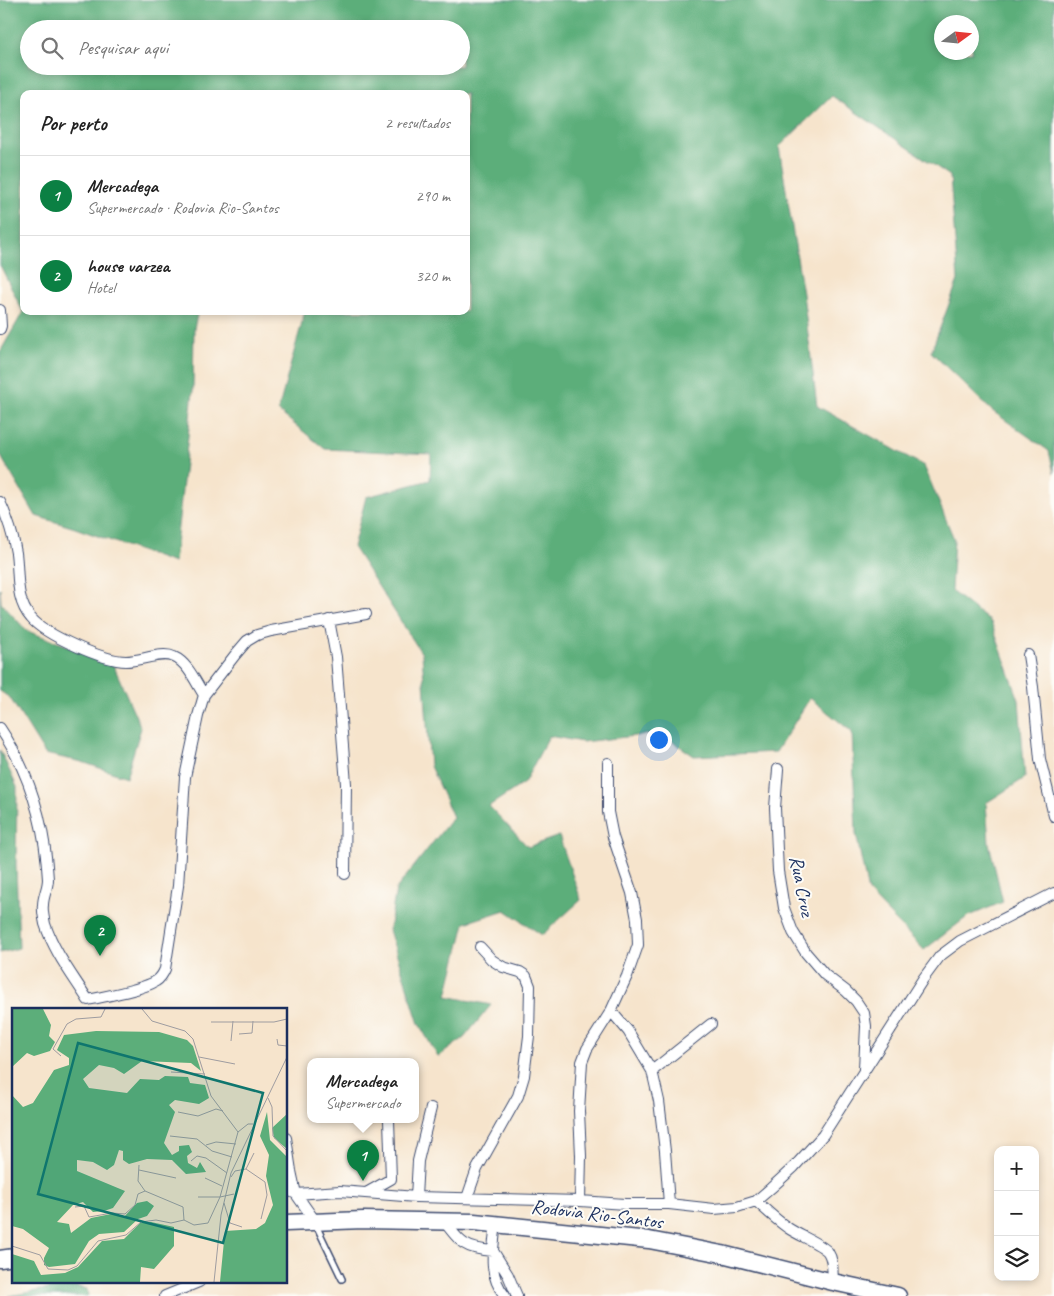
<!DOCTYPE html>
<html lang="pt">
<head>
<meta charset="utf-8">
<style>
  body { margin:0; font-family:Caveat,sans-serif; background:#f2f2f2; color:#222 }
  .controls { position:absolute; right:15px; bottom:15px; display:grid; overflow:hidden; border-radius:10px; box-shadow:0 2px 8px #0003 }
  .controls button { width:45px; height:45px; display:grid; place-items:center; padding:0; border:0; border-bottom:1px solid #e0e0e0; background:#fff; color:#222; font:25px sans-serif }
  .compass { position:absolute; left:934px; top:15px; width:45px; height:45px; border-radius:50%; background:#fff; box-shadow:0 2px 8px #0003; rotate:75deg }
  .you { position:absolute; left:658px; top:739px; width:18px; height:18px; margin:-12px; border:4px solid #fff; border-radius:50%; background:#1a73e8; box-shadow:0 0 0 8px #1a73e833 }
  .badge { display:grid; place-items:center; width:32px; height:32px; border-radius:50%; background:#0b8043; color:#fff; font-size:16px; font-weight:700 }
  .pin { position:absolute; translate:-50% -41px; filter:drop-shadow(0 1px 2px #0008) }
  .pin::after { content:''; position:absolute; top:26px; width:18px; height:15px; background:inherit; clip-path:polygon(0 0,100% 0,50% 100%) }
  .popup { position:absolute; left:307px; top:1058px; width:112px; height:65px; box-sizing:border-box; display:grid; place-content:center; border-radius:10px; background:#fff; filter:drop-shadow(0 1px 4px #0005); font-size:16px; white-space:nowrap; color:#767676 }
  .popup b { font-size:19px; color:#222 }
  .popup::after { content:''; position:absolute; left:50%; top:100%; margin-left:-10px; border:10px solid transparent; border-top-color:#fff }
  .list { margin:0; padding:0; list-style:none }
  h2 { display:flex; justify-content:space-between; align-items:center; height:65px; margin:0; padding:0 20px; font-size:21px }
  h2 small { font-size:16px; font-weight:400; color:#767676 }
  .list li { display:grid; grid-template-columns:32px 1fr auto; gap:15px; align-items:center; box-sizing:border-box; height:80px; padding:0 20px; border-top:1px solid #e0e0e0 }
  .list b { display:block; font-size:19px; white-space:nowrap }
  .list p { margin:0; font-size:16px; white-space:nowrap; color:#767676 }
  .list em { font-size:16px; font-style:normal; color:#767676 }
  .icon { flex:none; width:28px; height:28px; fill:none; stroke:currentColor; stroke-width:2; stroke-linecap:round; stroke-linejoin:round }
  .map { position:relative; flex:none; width:1054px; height:1296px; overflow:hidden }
  .search { position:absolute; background:#fff; box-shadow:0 2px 8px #0003; left:20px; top:20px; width:450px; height:55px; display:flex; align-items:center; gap:12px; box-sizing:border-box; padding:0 18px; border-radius:28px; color:#767676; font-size:19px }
  .panel { position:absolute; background:#fff; box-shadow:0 2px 8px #0003; left:20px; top:90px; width:450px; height:225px; border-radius:10px }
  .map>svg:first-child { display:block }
</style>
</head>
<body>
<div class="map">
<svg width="1054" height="1296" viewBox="0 0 1054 1296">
  <rect width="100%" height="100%" fill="#fdfcf7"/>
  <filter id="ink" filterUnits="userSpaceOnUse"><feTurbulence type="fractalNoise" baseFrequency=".02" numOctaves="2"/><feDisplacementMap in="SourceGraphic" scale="10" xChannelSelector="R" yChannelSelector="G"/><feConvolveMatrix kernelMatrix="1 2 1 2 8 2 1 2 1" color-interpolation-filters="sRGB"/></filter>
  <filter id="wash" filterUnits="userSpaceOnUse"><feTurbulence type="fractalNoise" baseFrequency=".0096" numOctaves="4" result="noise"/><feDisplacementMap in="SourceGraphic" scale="20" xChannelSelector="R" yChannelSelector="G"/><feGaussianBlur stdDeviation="1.12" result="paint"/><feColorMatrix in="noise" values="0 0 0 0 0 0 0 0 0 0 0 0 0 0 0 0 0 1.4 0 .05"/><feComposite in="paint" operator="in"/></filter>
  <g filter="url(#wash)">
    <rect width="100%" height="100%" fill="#f6e4cc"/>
    <path fill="#5cae7a" stroke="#3c6e6c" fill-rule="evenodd" d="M0 0H1054V473L1049 451 991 410 931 352 958 280 950 176 832 96 779 147 803 294 817 406 924 466 954 539 951 591 991 622 1019 700 1025 778 986 803 989 843 1003 902 967 917 924 950 868 892 856 833 852 732 810 698 776 752 694 756 661 733 582 742 549 736 524 783 489 806 528 847 559 836 581 900 542 935 505 910 465 923 447 996 491 1005 464 1038 438 1057 419 1024 389 930 396 889 453 817 430 766 422 654 353 547 366 497 430 480 431 454 325 449 278 411 305 311H466V94H24V311H198L194 328 193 391 174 563 75 528 36 516 3 460 0 453V352L23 312 0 265ZM942 22H972V52H942ZM29 29H461V66H29Z
      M0 588 1 603 27 631 112 662 141 728 126 777 82 762 45 754 10 698 0 691Z
      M0 750 17 787 16 866 19 948 0 953Z
      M69 1285 87 1289 88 1296H9Z"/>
  </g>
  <g filter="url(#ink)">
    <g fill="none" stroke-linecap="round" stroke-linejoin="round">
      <g stroke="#3c4a6e" stroke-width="8">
        <path id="service" d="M316 1225 342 1279"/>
      </g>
      <g stroke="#3c4a6e" stroke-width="12">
        <path id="minor" d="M0 310 1 326 0 329
          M0 502C8 519 13 534 16 553 19 575 15 600 31 618 45 635 104 661 126 661 141 661 162 651 174 657 188 663 196 683 204 695
          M329 620 336 657 346 784 345 874
          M1028 655 1033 687 1040 759 1054 816
          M0 728C30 773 45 825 48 879 48 888 43 896 43 905 42 911 44 918 45 924 54 952 73 976 88 1000
          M778 769 775 808 778 871 784 908 793 932 806 953 825 975 846 991 856 1001 864 1013 866 1026 864 1069
          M88 1000C105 996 142 990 156 981 161 978 163 974 165 969L178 886 185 777 198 716 204 695 235 655 247 641 257 635 271 631 366 614
          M611 1011 628 1031 652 1071 659 1101 665 1151 669 1204
          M652 1071 711 1024
          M286 1138 291 1171 296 1194 340 1191 416 1197 580 1201 625 1204H669L714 1209 737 1207 756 1201 771 1188 794 1167 823 1135 923 979 940 956 960 941 1054 893
          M286 1189 296 1194 315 1221
          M366 1193 391 1179 389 1120
          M416 1197 418 1161 431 1108
          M467 1198 477 1169 518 1096 524 1076 529 1036 530 986 526 976 520 972 503 967 492 960 480 947
          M580 1201 581 1156 579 1111 582 1062 587 1049 611 1011 627 976 638 945 637 919 632 893 613 837 608 812V763
          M756 1201C766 1210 776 1220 788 1228 798 1235 823 1245 828 1252 834 1261 832 1272 833 1282
          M444 1221C460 1243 465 1249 493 1251L508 1275 517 1296
          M496 1223C493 1250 487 1274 505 1296
          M165 1296 199 1282"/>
      </g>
      <g stroke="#3c4a6e" stroke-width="19">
        <path id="trunk" d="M286 1223 363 1220 474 1222 649 1240 722 1254 833 1282 898 1296
          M0 1259 14 1257"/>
      </g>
      <use href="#service" stroke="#fff" stroke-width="5"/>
      <use href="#minor" stroke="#fff" stroke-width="10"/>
      <use href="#trunk" stroke="#fff" stroke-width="16"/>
    </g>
  </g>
  <g text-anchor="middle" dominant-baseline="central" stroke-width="4" stroke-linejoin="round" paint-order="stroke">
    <g font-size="20" fill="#1b2f5e" stroke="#fdfcf7">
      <text transform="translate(802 886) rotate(79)">Rua Cruz</text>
      <text transform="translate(597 1214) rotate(7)">Rodovia Rio-Santos</text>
    </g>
  </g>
  <g transform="translate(12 1008)">
    <rect width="275" height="275" fill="#f6e4cc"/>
    <path d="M0 1H31L39 17 37 28 43 34 38 43 22 48 15 45 0 59ZM84 23 147 24 175 32 181 38 189 63 179 55 130 53 112 66 102 60 87 57 71 71 77 80 115 85 128 71 147 72 153 68 176 69 178 75 193 77 197 90 187 96 163 92 157 97 163 104 152 135 160 147 167 143V138L177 137 180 144 175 148 176 155 185 160 188 154 194 164 174 166 160 152 135 151 117 156 111 152V143L107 142 102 157 95 162 81 154 65 152V163L113 183 101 200 92 203 81 204 71 194 61 197 45 214 57 216 59 225 79 210 99 206 112 209 125 195 135 193 142 198 135 208 126 211 112 224 87 226 77 233 63 256 37 259 32 257V250L37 240 11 221 0 218V87L11 99 21 95 42 62 57 57V50L45 42 52 27ZM255 104 258 132 275 149V274H208L213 223 244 221 253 215 261 197 254 168 257 147 248 128ZM275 106V141L262 130 260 120ZM139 214 162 219V238L142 261 129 259 128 274H0V246L22 253 29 267 53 265 66 259 90 233 112 231 128 215Z" fill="#5cae7a"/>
    <path fill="none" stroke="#9e9ca0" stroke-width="1" d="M130 1 140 13 173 23 181 31 199 88 226 124 208 189H186M199 14H262L275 11M227 26 240 25 241 13M265 31 266 37 275 38M219 33 221 13M49 48 41 41 55 16 64 11 89 9 93 1M187 49 223 56M159 64 193 66M256 90 260 99 261 128 275 143M166 104 186 108 204 101 211 103M226 124 236 116H241M158 128 185 131 200 143 220 149M194 137 204 134 224 136M179 153 185 148 194 150 215 165M127 157 126 173 133 183 171 199 172 212M234 161 242 145M127 162 164 170M219 169 223 163 234 161 253 174 255 187 249 211M193 170 210 178M212 195 218 215 230 219M63 199 72 198 77 209 100 205 113 206 123 197 126 186 133 183M172 212 182 217 196 215 208 189 222 186M0 238 28 247 36 261 56 262 65 258 86 233 114 227 129 214 144 212 159 215 172 212M202 274 209 207 219 165 275 49"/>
    <path fill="#0f766e" fill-opacity="0.15" stroke="#0f766e" stroke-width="2.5" d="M66 35 251 85 211 235 26 186Z"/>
    <rect width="275" height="275" fill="none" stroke="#1b2f5e" stroke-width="2.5"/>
  </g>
</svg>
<div class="controls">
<button>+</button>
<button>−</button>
<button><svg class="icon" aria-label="layers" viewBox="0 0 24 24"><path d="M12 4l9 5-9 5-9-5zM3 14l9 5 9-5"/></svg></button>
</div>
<svg class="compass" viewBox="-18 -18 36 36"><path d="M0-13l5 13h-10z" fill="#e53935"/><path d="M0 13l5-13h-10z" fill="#767676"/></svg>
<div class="you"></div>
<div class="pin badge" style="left:363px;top:1181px">1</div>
<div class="popup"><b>Mercadega</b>Supermercado</div>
<div class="pin badge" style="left:100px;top:956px">2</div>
<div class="search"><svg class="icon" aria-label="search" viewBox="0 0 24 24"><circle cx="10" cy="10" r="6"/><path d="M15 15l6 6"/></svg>Pesquisar aqui</div>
<section class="panel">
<h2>Por perto<small>2 resultados</small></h2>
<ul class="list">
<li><span class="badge">1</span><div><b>Mercadega</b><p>Supermercado · Rodovia Rio-Santos</p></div><em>290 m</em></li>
<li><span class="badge">2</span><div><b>house varzea</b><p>Hotel</p></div><em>320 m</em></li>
</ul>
</section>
</div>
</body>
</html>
